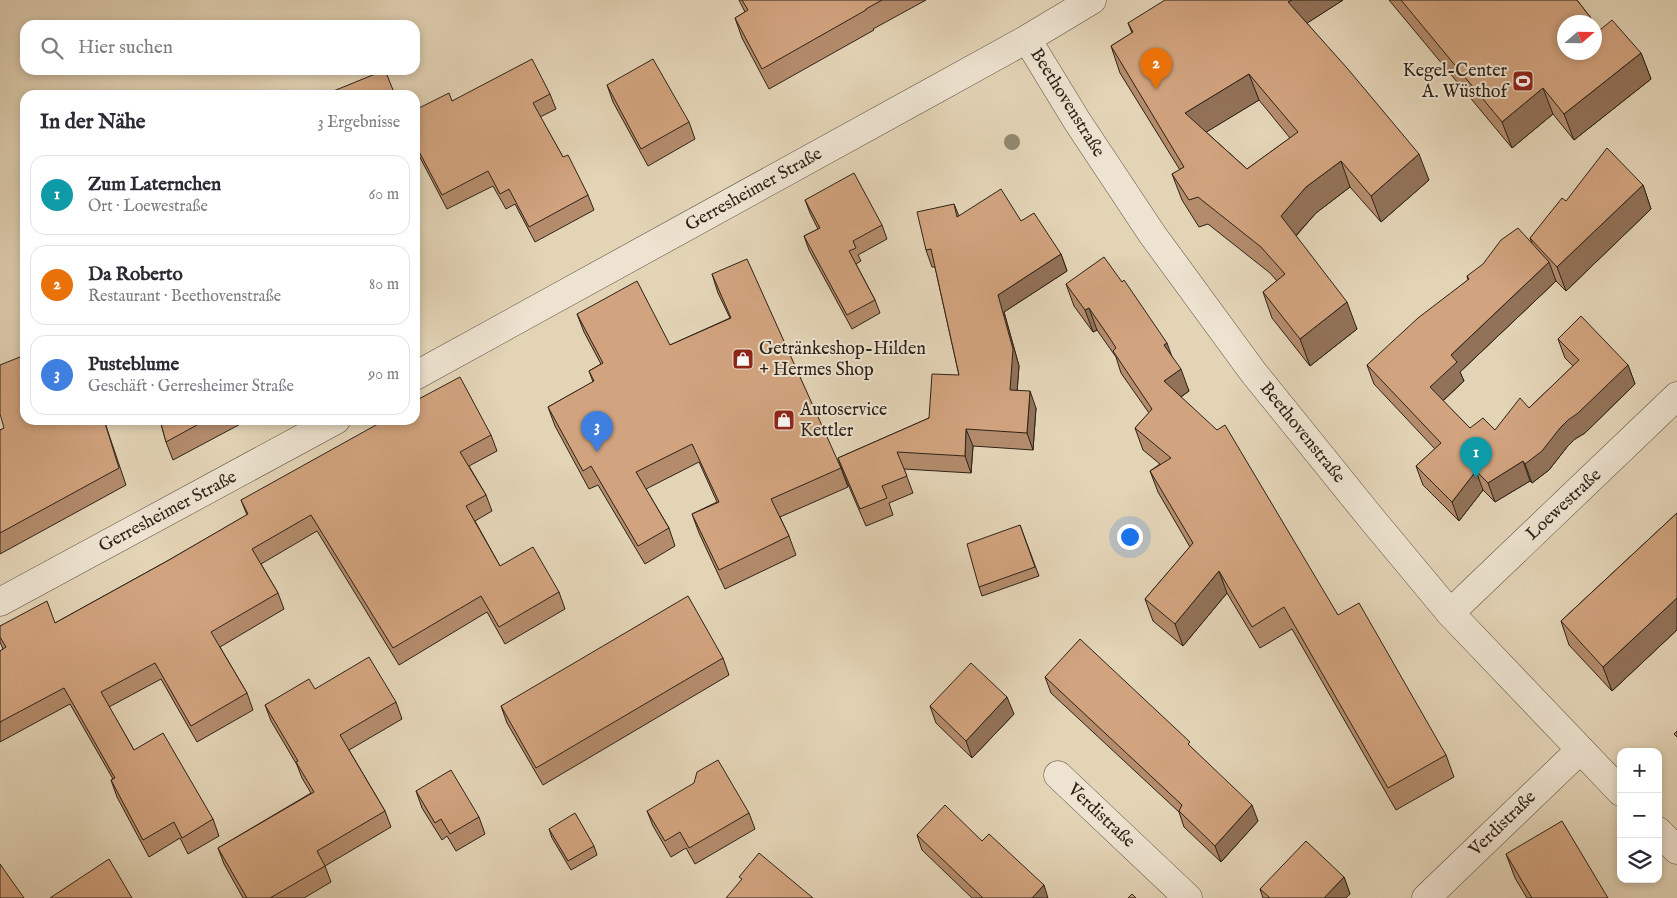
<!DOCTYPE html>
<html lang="de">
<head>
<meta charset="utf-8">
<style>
  body { margin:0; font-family:"IM FELL English",serif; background:#f2f2f3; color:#2b2b33 }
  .controls { position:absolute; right:15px; bottom:15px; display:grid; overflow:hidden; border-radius:10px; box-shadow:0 2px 8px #0003 }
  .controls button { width:45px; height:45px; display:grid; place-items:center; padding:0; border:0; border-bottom:1px solid #e1e1e2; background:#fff; color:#2b2b33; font:25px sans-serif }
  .compass { position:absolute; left:1557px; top:15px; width:45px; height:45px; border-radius:50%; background:#fff; box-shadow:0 2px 8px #0003; rotate:70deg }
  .you { position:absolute; left:1129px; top:536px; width:18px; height:18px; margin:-12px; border:4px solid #fff; border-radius:50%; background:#1a73e8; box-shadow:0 0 0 8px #1a73e833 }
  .badge { display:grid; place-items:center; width:32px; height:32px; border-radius:50%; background:#db2777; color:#fff; font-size:16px; font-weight:700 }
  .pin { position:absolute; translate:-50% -41px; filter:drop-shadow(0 1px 2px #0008) }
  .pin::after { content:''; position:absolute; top:26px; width:18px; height:15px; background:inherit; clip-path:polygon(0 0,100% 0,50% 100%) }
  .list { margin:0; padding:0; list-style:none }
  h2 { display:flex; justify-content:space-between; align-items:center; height:65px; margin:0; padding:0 20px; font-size:21px }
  h2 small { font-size:16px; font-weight:400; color:#7c7c81 }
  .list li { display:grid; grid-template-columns:32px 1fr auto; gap:15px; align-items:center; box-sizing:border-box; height:80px; margin:0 10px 10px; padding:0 10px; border:1px solid #e1e1e2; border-radius:15px }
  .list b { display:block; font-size:19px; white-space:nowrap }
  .list p { margin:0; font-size:16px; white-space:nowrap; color:#7c7c81 }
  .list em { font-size:16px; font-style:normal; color:#7c7c81 }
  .icon { flex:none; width:28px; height:28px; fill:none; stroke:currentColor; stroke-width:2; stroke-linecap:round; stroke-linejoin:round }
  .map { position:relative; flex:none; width:1677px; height:898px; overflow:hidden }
  .search { position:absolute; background:#fff; box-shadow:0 2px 8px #0003; left:20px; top:20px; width:400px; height:55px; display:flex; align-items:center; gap:12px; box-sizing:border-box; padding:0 18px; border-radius:15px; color:#7c7c81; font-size:19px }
  .panel { position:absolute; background:#fff; box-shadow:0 2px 8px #0003; left:20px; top:90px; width:400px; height:335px; border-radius:15px }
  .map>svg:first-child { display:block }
</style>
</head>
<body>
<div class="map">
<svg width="1677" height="898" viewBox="0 0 1677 898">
  <rect width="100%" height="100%" fill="#e3d4b6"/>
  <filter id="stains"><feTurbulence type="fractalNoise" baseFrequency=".004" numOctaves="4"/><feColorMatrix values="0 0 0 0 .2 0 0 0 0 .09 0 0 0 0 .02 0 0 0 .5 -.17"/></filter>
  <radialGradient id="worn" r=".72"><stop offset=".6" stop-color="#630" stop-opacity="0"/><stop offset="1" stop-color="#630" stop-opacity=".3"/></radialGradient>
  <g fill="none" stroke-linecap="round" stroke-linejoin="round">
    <g stroke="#5a4e40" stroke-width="29">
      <path id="minor" d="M1450 613 1677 396
        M1058 775 1188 898
        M1426 898 1580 750"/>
    </g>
    <g stroke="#5a4e40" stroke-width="29">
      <path id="tertiary" d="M1027 39 1077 121 1152 234 1253 372 1371 518 1450 613 1621 792
        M415 376 931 92 1027 39 1092 0
        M0 602 336 420
        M1658 831 1677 850"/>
    </g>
    <use href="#minor" stroke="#ede3d0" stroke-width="28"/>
    <use href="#tertiary" stroke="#ede3d0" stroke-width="28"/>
  </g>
  <circle fill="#928870" cx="1012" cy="142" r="8"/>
  <path fill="#b48c6c" stroke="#2d2218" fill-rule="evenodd" d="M739 0H926L873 29 874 30 769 89 742 38 735 18 745 12Z
    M1343 0 1307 23 1429 180 1381 222 1350 187 1316 213 1296 236 1357 329 1310 366 1272 318 1263 292 1277 281 1270 273 1208 224 1199 227 1182 200 1172 174 1180 170 1120 73 1111 46 1132 33 1128 23ZM1259 100 1290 138 1247 169 1206 132Z
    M1389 0H1577L1600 30 1641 53 1651 79 1574 140 1553 114 1512 148Z
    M607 85 689 122 695 139 648 166 613 102Z
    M550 94 556 109 540 117 563 157 588 195 594 210 535 242 515 204 506 209 493 186 447 209 415 148V110L452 101Z
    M1643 185 1651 209 1566 291 1555 280 1556 281 1460 372 1464 381 1443 401 1470 428 1495 430 1529 408 1573 366 1565 358 1558 339 1628 365 1635 384 1585 433 1575 439 1567 447 1549 470 1532 483 1530 481 1495 502 1483 490 1459 521 1423 485 1416 466 1435 449 1374 384 1367 365 1468 280 1467 276 1532 243 1530 238 1566 201Z
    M805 200 882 225 887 239 858 255 861 261 856 264 875 300 880 313 852 329 809 250 804 236 818 229 810 213Z
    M954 204 959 216 1021 221 1061 254 1067 271 1004 312 1019 366 1017 390 1036 408 1033 450 973 446 971 473 904 469 913 493 889 503 893 515 866 526 844 475 838 458 929 418 959 375 935 267H932L926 250Z
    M712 274 841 468 848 487 780 517 789 536 796 555 725 589 699 533 692 514 717 502 699 462 646 489 669 528 675 546 645 564 598 485 589 489 555 426 548 407 593 382 589 371 601 364 584 332 577 314 670 345 730 318 718 293Z
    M1066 284 1171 355 1189 391 1181 397 1338 615 1446 755 1454 777 1396 810 1292 629 1260 648 1227 593 1183 646 1153 621 1145 599 1190 547 1158 492 1150 471 1160 464 1143 450 1135 428 1149 413 1121 373 1116 357 1097 330 1093 332 1074 306Z
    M25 420H104L126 485 0 554V430Z
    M160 420H248L173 460 166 442Z
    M491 435 497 451 469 466 486 495 492 511 475 521 500 566 559 592 565 609 505 644 487 612 399 665 317 531 261 564 278 593 284 609 220 647 247 693 253 710 197 742 161 679 109 707 134 750 213 819 219 836 188 854 180 838 149 857 117 797 111 780 113 779 70 704 0 742V651L3 649 0 642V626L55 623 169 560 247 515 241 500Z
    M1677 513V630L1612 691 1569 645 1561 621Z
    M1020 525 1039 576 982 596 979 587Z
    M723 658 729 675 543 785 507 723 501 706Z
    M1045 677 1193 749 1258 821 1221 862 1184 827 1179 812 1051 693Z
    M315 689 396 702 402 719 349 750 385 811 391 827 325 866 331 882 304 898H243L224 864 218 848 311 793 302 778 297 765 271 721 265 705Z
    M930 706 1014 714 972 758 936 723Z
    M416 791 479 817 485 834 456 851 447 836 442 840 422 808Z
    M647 811 749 813 755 829 695 864 686 848 671 857 653 826Z
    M549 829 594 846 597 855 571 870 552 838Z
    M917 835 982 841 1048 898H972L922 850Z
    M1506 854 1608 898H1527L1515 878Z
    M1344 877 1350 894 1346 898H1263L1260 889Z"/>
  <path fill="#927258" stroke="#2d2218" d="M1292 0H1343L1298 29 1288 2Z
    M1641 53 1651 79 1574 140 1564 114Z
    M1249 74 1259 100 1195 139 1185 113Z
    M1543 88 1553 114 1512 148 1502 122Z
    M1419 154 1429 180 1381 222 1371 196Z
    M1341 161 1350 187 1316 213 1290 242 1281 216 1306 187Z
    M1643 185 1651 209 1566 291 1557 267Z
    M1061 254 1067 271 1004 312 1019 366 1016 407 1010 390 998 295Z
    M1549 262 1556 281 1460 372 1464 381 1437 406 1430 387 1451 355Z
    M1347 302 1357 329 1310 366 1300 339Z
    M1089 308 1097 330 1093 332 1085 310Z
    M1167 343 1175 365 1164 345Z
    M1628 365 1635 384 1585 433 1575 439 1567 447 1549 470 1532 483 1525 464 1568 420Z
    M1181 369 1189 391 1172 403 1164 381Z
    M1030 391 1036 408 1033 450 1027 433Z
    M966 429 973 446 971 473 965 456Z
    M1523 461 1530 481 1495 502 1488 483Z
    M1476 471 1483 490 1459 521 1452 502Z
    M1219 571 1227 593 1183 646 1175 624Z
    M1677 598V630L1612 691 1603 667Z
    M1007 697 1014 714 972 758 966 741Z
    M1252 805 1258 821 1221 862 1215 846Z
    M1344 877 1350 894 1346 898H1324Z
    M1044 885 1048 898H1032Z"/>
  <path fill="#d1a37e" stroke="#2d2218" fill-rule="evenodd" d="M742 0H882L866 9V10L762 69 735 18 748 10Z
    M1165 0H1292L1288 2 1347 68 1419 154 1371 196 1341 161 1306 187 1281 216 1347 302 1300 339 1263 292 1285 274 1261 247 1198 197 1189 200 1172 174 1184 167 1111 46 1133 32 1128 23ZM1249 74 1298 132 1247 169 1185 113Z
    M1401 0H1577L1594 22H1564V52H1594V23L1600 30 1612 20 1641 53 1564 114 1543 88 1502 122Z
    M532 59 550 94 533 103 563 157 568 155 588 195 529 227 509 189 500 194 488 171 442 195 415 144V110L449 93 452 101Z
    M653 59 689 122 641 149 607 85Z
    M385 70 395 95H332L331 92Z
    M1607 148 1643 185 1557 267 1530 238 1562 198 1566 201Z
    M854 173 882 225 853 241 856 248 849 251 875 300 847 315 804 236 820 228 805 200Z
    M1001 189 1021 221 1034 213 1061 254 998 295 1013 349 1010 390 1030 391 1027 433 966 429 965 456 897 452 907 476 882 486 887 498 860 509 838 458 929 418 932 374 959 375 931 249 926 250 917 212 954 204 957 217Z
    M1518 228 1549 262 1451 355 1457 362 1430 387 1470 428 1483 418 1495 430 1520 398 1529 408 1579 360 1558 339 1581 316 1628 365 1578 413 1568 420 1560 428 1542 451 1525 464 1523 461 1488 483 1476 471 1452 502 1416 466 1441 443 1367 365 1418 318 1469 279 1467 276 1483 264 1501 240Z
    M1104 257 1122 282 1124 280 1167 343 1164 345 1181 369 1164 381 1217 430 1225 425 1338 615 1359 603 1446 755 1388 788 1284 607 1252 627 1219 571 1175 624 1145 599 1193 543 1150 471 1171 458 1135 428 1152 409 1113 351 1116 348 1109 337 1089 308 1085 310 1066 284Z
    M747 259 841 468 771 499 789 536 719 570 692 514 719 502 692 444 636 472 669 528 638 546 591 466 583 471 548 407 594 381 589 371 603 363 577 314 637 281 670 345 731 318 712 274Z
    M25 341V350L23 342Z
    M25 355V420H104L119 468 0 533V430L4 428 0 414V365Z
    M460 377 491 435 460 452 486 495 466 506 500 566 533 547 559 592 499 627 481 596 393 648 311 515 252 549 278 593 211 632 247 693 191 726 155 663 101 692 134 750 163 733 213 819 182 838 174 822 143 840 111 780 115 778 64 688 0 722V651L6 647 0 637V626L47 601 55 623 169 560 248 514 241 500 385 420H415V401Z
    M160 420H206L166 442Z
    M1677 513V598L1603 667 1561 621Z
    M1020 525 1035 567 979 587 967 544Z
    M688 596 723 658 536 768 501 706Z
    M1080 639 1190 742 1188 744 1252 805 1215 846 1179 811 1182 805 1045 677Z
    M369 657 396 702 340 735 385 811 317 851 325 866 270 898H247L218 848 314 792 296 762 298 761 265 705 309 679 315 689Z
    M971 663 1007 697 966 741 930 706Z
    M1677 731V737L1674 734Z
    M718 760 749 813 689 848 680 832 665 841 647 811 694 783 697 772Z
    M451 770 479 817 450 834 441 819 435 823 416 791Z
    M945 805 982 841 989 834 1044 885 1032 898H983L917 835Z
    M575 813 594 846 568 861 549 829Z
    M1562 821 1608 898H1532L1506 854Z
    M1306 841 1344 877 1324 898H1270L1260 889Z
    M759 853 813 898H726L742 879 739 877Z
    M109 859 132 898H50Z
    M0 864 24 898H0Z
    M1132 894 1136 898H1128Z"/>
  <defs>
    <g id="stadium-square" transform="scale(1.125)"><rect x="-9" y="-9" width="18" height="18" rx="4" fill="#8f2418" stroke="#ede3d0"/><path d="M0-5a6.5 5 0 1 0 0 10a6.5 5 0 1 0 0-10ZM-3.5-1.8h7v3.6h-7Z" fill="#fff"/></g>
    <g id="shop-square" transform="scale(1.125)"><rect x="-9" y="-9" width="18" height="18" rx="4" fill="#8f2418" stroke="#ede3d0"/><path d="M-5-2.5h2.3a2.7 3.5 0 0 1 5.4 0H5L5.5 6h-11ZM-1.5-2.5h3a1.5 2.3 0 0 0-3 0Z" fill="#fff"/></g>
  </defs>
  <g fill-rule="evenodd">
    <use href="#stadium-square" x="1523" y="81"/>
    <use href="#shop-square" x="743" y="359"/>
    <use href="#shop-square" x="784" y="420"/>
  </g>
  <g text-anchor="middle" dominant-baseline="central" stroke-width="4" stroke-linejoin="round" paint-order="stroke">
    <g font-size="18" fill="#2d2218" stroke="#ede3d0" text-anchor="start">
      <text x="1507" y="71" text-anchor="end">Kegel-Center<tspan x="1507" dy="21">A. Wüsthof</tspan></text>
      <text x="759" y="349">Getränkeshop-Hilden<tspan x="759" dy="21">+ Hermes Shop</tspan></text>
      <text x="800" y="410">Autoservice<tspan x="800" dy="21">Kettler</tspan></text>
    </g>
    <g font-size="18" fill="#2d2218" stroke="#ede3d0">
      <text transform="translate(1067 103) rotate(58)">Beethovenstraße</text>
      <text transform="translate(754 190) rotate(-29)">Gerresheimer Straße</text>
      <text transform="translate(1302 433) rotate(51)">Beethovenstraße</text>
      <text transform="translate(1564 505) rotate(-43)">Loewestraße</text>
      <text transform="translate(168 512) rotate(-28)">Gerresheimer Straße</text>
      <text transform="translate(1101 816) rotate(43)">Verdistraße</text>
      <text transform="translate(1503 824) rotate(-44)">Verdistraße</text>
    </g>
  </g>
  <rect width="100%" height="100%" filter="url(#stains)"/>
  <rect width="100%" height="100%" fill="url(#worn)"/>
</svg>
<div class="controls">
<button>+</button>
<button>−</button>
<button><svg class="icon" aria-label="layers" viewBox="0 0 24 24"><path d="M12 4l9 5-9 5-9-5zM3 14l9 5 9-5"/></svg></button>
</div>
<svg class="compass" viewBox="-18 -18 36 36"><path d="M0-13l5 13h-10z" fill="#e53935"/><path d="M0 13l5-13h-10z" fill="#7c7c81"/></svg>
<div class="you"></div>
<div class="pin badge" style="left:1476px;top:478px;background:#0f9aa8">1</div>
<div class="pin badge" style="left:1156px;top:89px;background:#e8710a">2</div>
<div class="pin badge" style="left:597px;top:452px;background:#3f7fe0">3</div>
<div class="search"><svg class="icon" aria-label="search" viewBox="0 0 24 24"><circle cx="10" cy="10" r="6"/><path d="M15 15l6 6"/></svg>Hier suchen</div>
<section class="panel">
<h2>In der Nähe<small>3 Ergebnisse</small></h2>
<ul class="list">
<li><span class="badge" style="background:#0f9aa8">1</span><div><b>Zum Laternchen</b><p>Ort · Loewestraße</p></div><em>60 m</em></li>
<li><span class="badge" style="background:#e8710a">2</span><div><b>Da Roberto</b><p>Restaurant · Beethovenstraße</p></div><em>80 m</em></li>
<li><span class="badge" style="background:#3f7fe0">3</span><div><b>Pusteblume</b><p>Geschäft · Gerresheimer Straße</p></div><em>90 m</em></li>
</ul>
</section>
</div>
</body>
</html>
